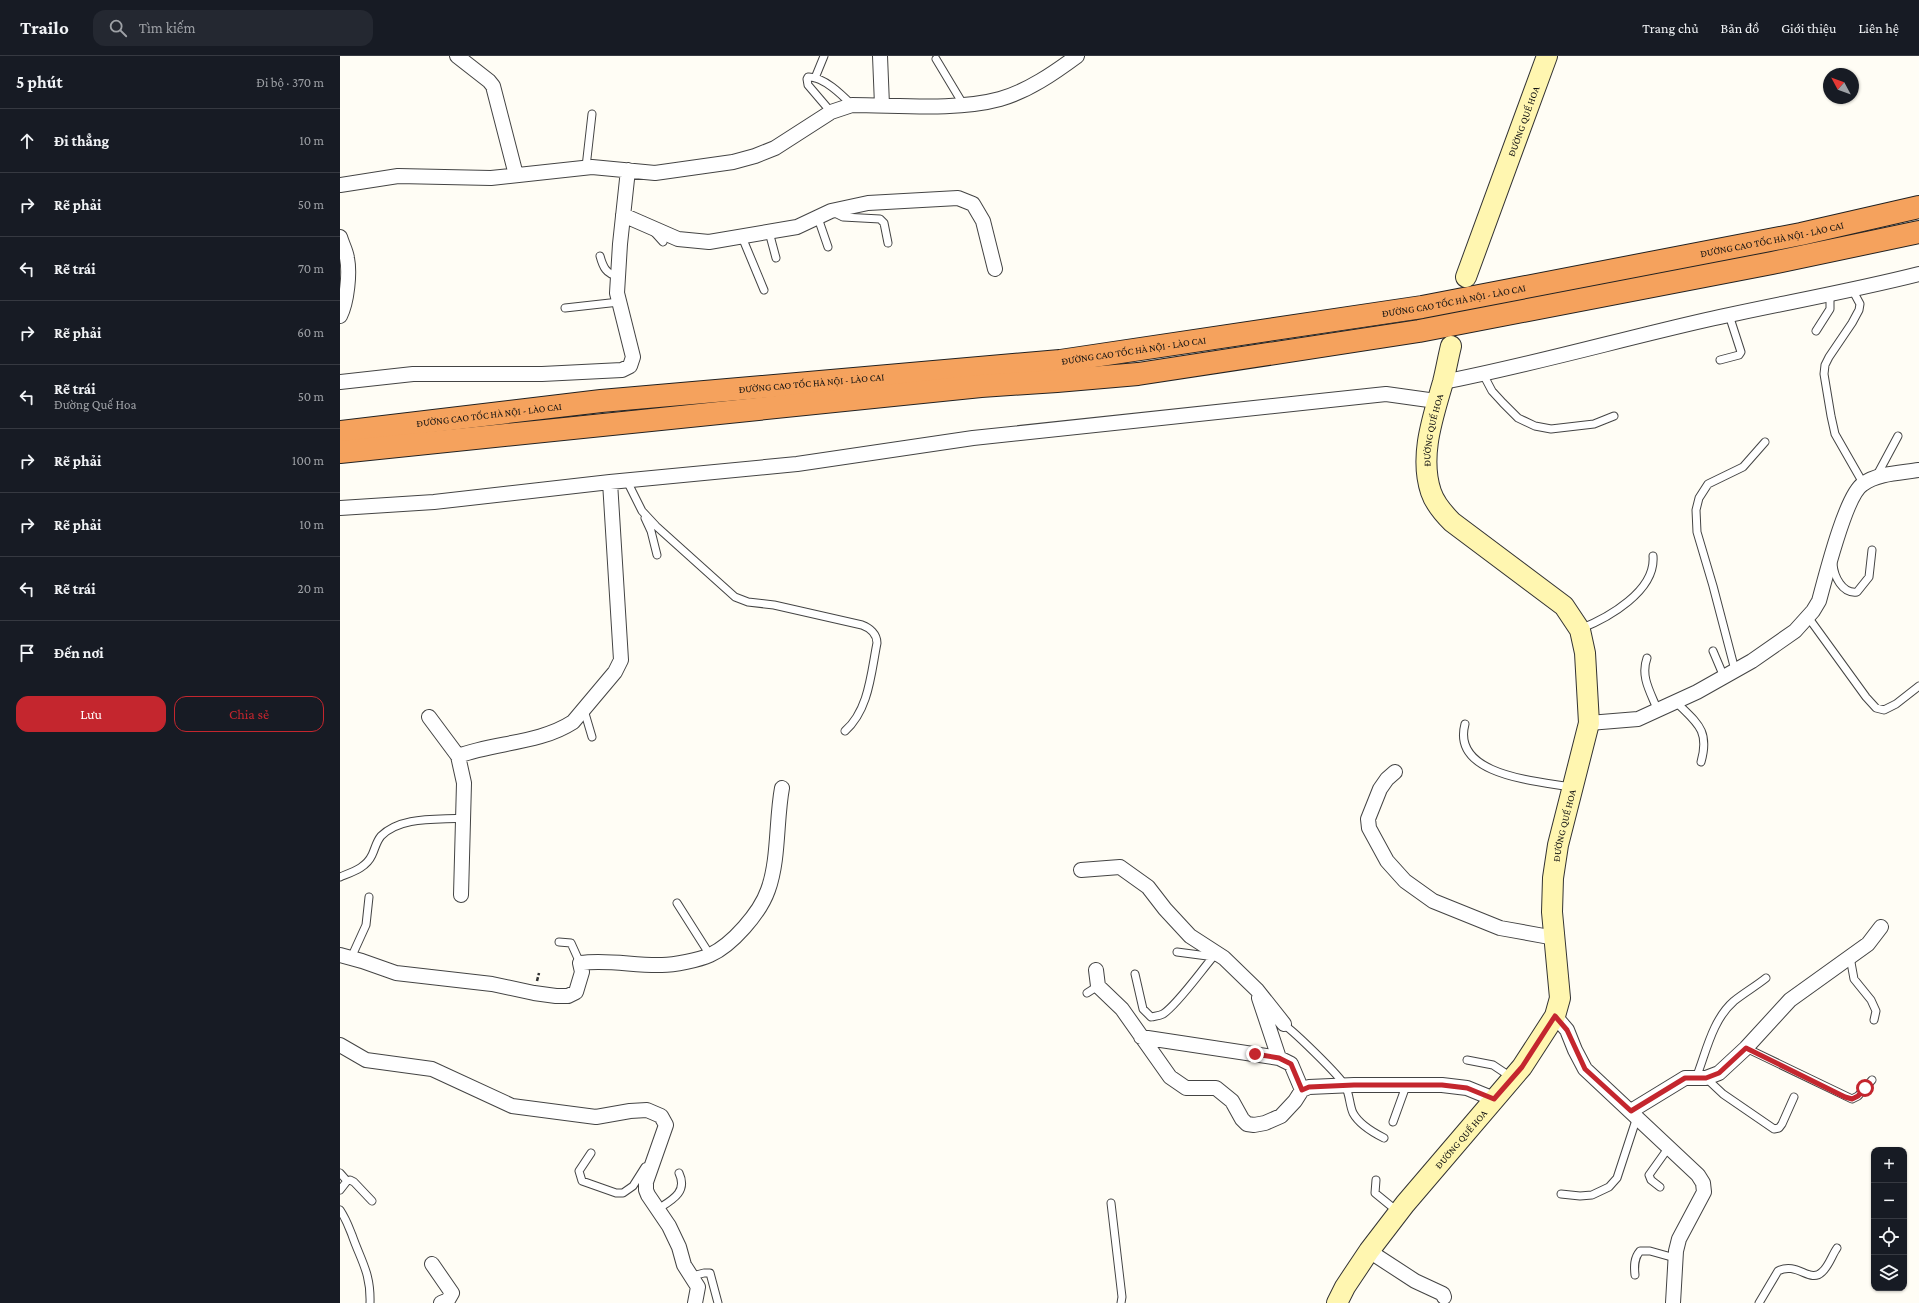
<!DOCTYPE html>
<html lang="vi">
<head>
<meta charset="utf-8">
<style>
  body { margin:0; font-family:"Crimson Pro",serif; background:#242831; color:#f1f3f6 }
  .controls { position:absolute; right:12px; bottom:12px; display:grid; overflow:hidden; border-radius:8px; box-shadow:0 1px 3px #0004 }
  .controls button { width:36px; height:36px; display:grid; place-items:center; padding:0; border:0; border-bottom:1px solid #363941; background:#171b24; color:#f1f3f6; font:20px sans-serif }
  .compass { position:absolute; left:1483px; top:12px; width:36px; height:36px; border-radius:50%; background:#171b24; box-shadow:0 1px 3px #0004; rotate:311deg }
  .stop { position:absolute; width:12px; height:12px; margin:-9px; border:3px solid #c4262e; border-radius:50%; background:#fff }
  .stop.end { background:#c4262e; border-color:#fff; box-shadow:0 1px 4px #0008 }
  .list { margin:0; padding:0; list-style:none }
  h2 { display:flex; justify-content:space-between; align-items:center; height:52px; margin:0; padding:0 16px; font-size:17px }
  h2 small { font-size:13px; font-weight:400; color:#9ea1a6 }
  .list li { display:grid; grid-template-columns:26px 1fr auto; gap:12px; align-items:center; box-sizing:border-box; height:64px; padding:0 16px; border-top:1px solid #363941 }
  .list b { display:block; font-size:15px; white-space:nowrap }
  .list p { margin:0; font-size:13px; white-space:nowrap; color:#9ea1a6 }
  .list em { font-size:13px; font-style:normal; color:#9ea1a6 }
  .actions { display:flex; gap:8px; padding:12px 16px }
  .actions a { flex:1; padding:9px 0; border:1px solid #c4262e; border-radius:12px; text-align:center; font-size:14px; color:#c4262e }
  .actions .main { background:#c4262e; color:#fff }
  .icon { flex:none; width:22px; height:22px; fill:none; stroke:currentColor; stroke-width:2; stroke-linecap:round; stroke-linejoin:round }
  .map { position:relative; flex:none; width:1579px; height:1247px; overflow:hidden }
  header { display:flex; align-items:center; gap:24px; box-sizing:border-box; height:56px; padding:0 20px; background:#171b24; border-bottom:1px solid #363941 }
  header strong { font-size:19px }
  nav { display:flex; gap:22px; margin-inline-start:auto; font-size:14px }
  .search { width:280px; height:36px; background:#242831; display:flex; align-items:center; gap:10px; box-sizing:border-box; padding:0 14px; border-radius:12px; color:#9ea1a6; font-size:15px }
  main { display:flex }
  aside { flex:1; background:#171b24 }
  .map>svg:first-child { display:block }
</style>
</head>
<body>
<header>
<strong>Trailo</strong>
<div class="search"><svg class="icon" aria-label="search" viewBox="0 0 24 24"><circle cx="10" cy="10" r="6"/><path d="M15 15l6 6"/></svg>Tìm kiếm</div>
<nav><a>Trang chủ</a><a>Bản đồ</a><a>Giới thiệu</a><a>Liên hệ</a></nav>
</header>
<main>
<aside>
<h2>5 phút<small>Đi bộ · 370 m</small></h2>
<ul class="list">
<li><svg class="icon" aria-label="ahead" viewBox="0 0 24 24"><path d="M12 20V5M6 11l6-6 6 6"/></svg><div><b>Đi thẳng</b></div><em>10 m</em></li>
<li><svg class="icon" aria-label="right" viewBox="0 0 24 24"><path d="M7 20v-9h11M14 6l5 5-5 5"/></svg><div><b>Rẽ phải</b></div><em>50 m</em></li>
<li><svg class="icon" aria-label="left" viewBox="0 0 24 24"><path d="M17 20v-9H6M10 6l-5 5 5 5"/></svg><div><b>Rẽ trái</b></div><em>70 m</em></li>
<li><svg class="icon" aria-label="right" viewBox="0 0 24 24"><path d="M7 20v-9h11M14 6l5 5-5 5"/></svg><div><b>Rẽ phải</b></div><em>60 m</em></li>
<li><svg class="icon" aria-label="left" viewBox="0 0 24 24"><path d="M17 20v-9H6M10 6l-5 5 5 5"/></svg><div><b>Rẽ trái</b><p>Đường Quế Hoa</p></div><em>50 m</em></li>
<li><svg class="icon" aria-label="right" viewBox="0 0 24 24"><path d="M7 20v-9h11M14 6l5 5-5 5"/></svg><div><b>Rẽ phải</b></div><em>100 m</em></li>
<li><svg class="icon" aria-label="right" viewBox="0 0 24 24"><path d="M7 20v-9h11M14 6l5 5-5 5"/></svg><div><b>Rẽ phải</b></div><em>10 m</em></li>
<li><svg class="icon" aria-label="left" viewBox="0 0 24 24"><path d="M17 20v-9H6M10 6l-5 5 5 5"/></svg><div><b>Rẽ trái</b></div><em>20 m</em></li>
<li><svg class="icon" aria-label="arrive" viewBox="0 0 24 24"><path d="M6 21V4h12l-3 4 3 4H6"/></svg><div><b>Đến nơi</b></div></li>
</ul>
<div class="actions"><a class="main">Lưu</a><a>Chia sẻ</a></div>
</aside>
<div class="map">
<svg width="1579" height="1247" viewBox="0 0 1579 1247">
  <rect width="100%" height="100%" fill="#fffdf5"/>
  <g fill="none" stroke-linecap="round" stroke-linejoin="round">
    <g stroke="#444" stroke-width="9">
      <path id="lane" d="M596 3 623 48
        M475 22 484 0
        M491 56 468 29 467 23 468 21C483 20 502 39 512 49
        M246 111 252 58
        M493 156 503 161 540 163 544 167 548 187
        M478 162 488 191
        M314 176 323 186
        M429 176 436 202
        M402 181 424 234
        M260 200C263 211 266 218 278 220
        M1513 235 1520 248 1519 254 1512 267 1489 301 1485 309 1484 318 1491 360 1495 378 1523 427
        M225 252 279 246
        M1476 275 1490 253V239
        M1380 304 1399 299 1401 296 1389 259
        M1143 318 1152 335 1163 347 1178 362 1195 370 1211 373 1254 368 1274 360
        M1536 421 1558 380
        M287 425 302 455 316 470 395 541 408 546 434 549 522 569C530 572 537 578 537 587 531 617 529 654 505 675
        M305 462 311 475 317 499
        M1493 508C1494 520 1502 538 1517 536L1529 521 1532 494
        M1468 561 1526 641 1536 652 1544 654 1556 648 1579 630
        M1240 573C1268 562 1316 535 1313 500
        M1373 595 1384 621
        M1307 602C1300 621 1311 637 1318 655
        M1395 614 1373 530 1357 476 1356 454 1359 442 1368 428 1403 411 1425 386
        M1336 646C1357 667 1370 674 1361 706
        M244 654 252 681
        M1125 668C1111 720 1198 725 1231 731
        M0 821C12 816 26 812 32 799 35 793 36 786 41 780 61 760 97 764 123 762
        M337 847 370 899
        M219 886 231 887 240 907
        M837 896 875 901
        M1510 901 1514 923 1531 944 1536 955 1534 964
        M11 902 26 869 29 841
        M795 918 803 953 811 961C815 960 819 960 823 958 837 949 861 915 873 901
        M747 937 758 930
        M941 967C949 970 1001 1021 1005 1030 1010 1038 1009 1048 1013 1057 1019 1068 1034 1077 1044 1082
        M1406 992 1512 1043 1518 1040 1532 1024
        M1127 1004 1153 1009 1171 1021
        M1356 1022C1366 997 1372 964 1394 945 1404 937 1416 930 1426 922
        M1366 1022 1383 1038 1434 1073 1439 1072 1442 1068 1454 1041
        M1053 1066 1066 1030
        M251 1097 239 1115 242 1125 276 1137H283L293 1130 305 1111
        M0 1117 7 1125
        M1036 1124 1035 1137 1057 1155
        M1320 1131 1311 1124 1309 1119 1329 1091
        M0 1134 7 1125 10 1124 14 1126 32 1145
        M1221 1138 1240 1140 1252 1139 1269 1131 1277 1122 1297 1061
        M771 1147 782 1241 781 1247
        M318 1153C332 1144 348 1136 339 1117
        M0 1154C6 1163 8 1169 12 1179 21 1205 31 1217 30 1247
        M1295 1219C1294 1210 1294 1202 1300 1195H1310L1335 1202
        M352 1220 364 1217H370L378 1247
        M1419 1247 1438 1215C1457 1205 1470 1228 1482 1216 1489 1210 1492 1199 1497 1192"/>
    </g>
    <g stroke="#444" stroke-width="16">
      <path id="street" d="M117 0 149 25 153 30 176 119
        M540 0 542 49
        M0 129 58 120 151 122 252 111 315 117 393 106 415 100 435 92 491 56 512 49C558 49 616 55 660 43 688 35 714 17 737 0
        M283 159 338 183 369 186 457 171 491 155 528 147 618 142 633 148 643 165 655 213
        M0 181C2 188 6 195 7 202 10 217 7 246 0 260
        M0 326 73 318H202L282 314 290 310 293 301 277 237 280 188 288 114
        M1103 326C1191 309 1278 284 1366 264 1437 248 1508 236 1579 218
        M0 452 94 446 270 426 457 408 633 382 1046 338 1096 345
        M89 661 118 700 124 727 121 839
        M1249 667 1298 663 1357 636 1412 605 1455 575 1473 555 1479 545C1485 523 1506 438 1523 428 1538 417 1561 417 1579 414
        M118 700C155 686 199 688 233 666L275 616 281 604 270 426
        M1055 716 1047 723 1040 733 1028 763 1029 772 1047 805 1065 825 1093 845 1160 872 1215 882
        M741 814 780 811 808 831 825 853 850 880 884 902 917 934 944 968
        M0 899 22 905 56 917 152 928 194 937 216 940H228L236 936 242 916 240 907C268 903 295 910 322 909 334 909 359 904 370 899 392 889 420 857 428 834 439 804 436 764 442 732
        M756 914 758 930 782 953 830 1021 846 1032H876L892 1045 902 1063 907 1068 914 1069 925 1067 941 1060 955 1045 962 1034 969 1031 1014 1029H1102L1127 1032 1154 1043
        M919 942 939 1002
        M1215 960 1227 974 1235 994 1245 1013 1358 1119 1363 1127 1364 1136 1339 1183 1336 1195 1333 1247
        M801 981 939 1002 951 1008 962 1034
        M0 989 26 1004 92 1013 172 1050 256 1061 290 1055 307 1054 321 1060 326 1069 306 1126V1134L308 1139 329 1170 339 1191 344 1209 358 1231 355 1247
        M1291 1055 1345 1022H1366L1379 1017 1406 992 1450 944 1528 888 1541 871
        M1029 1195 1075 1225 1103 1238 1104 1241
        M92 1208 112 1237 108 1244 101 1247"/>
    </g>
    <g stroke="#333" stroke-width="22">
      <g id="secondary">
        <path id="s1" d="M1126 221 1207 0"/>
        <path id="s2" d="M997 1247 1005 1231 1029 1195 1065 1148 1182 1011 1215 960 1220 942 1212 856 1213 822 1218 789 1249 667 1245 597 1240 574 1224 550 1112 466C1103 457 1095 448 1091 436 1079 400 1093 361 1103 326 1106 314 1108 302 1111 290"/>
      </g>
    </g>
    <g stroke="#222" stroke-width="24">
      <g id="highway">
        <path id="s3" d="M0 376 261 345 720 305 1082 251 1461 178 1579 151"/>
        <path d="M0 396 641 330 717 325 798 318 1079 275 1432 207 1579 176"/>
      </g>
    </g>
    <path stroke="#333" stroke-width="2.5" stroke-dasharray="4 2" stroke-linecap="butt" d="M197 925 199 917"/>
    <use href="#lane" stroke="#fff" stroke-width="7"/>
    <use href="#street" stroke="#fff" stroke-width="14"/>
    <use href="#secondary" stroke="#fff6b0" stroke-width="20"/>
    <use href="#highway" stroke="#f5a25d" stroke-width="22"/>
  </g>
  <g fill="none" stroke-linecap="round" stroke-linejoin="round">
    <path stroke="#c4262e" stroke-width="5" d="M915 998 939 1002 951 1008 962 1034 969 1031 1014 1029H1102L1127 1032 1154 1043 1182 1011 1215 960 1227 974 1245 1013 1291 1055 1345 1022H1366L1379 1017 1406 992 1505 1041 1512 1043 1518 1040 1525 1032"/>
  </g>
  <g text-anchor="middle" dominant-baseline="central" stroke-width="4" stroke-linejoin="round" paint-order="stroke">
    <g font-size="10" fill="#111" stroke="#fff">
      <text stroke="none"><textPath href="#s1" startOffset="166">ĐƯỜNG QUẾ HOA</textPath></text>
      <text stroke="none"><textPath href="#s3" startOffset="1446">ĐƯỜNG CAO TỐC HÀ NỘI - LÀO CAI</textPath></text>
      <text stroke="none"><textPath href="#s3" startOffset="1122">ĐƯỜNG CAO TỐC HÀ NỘI - LÀO CAI</textPath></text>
      <text stroke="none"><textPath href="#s3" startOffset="798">ĐƯỜNG CAO TỐC HÀ NỘI - LÀO CAI</textPath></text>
      <text stroke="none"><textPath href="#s3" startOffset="474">ĐƯỜNG CAO TỐC HÀ NỘI - LÀO CAI</textPath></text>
      <text stroke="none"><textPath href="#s3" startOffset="150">ĐƯỜNG CAO TỐC HÀ NỘI - LÀO CAI</textPath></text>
      <text stroke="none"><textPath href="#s2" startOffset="1022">ĐƯỜNG QUẾ HOA</textPath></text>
      <text stroke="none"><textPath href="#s2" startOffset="554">ĐƯỜNG QUẾ HOA</textPath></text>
      <text stroke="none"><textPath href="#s2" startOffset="206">ĐƯỜNG QUẾ HOA</textPath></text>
    </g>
  </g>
</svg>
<div class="controls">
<button>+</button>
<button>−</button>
<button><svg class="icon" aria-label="locate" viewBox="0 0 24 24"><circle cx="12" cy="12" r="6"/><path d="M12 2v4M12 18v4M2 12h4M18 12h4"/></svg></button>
<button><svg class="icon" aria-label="layers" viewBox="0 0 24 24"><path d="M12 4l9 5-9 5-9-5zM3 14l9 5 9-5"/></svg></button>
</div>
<svg class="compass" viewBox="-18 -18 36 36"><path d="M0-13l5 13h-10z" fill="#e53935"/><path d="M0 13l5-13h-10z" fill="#9ea1a6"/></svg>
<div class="stop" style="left:1525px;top:1032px"></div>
<div class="stop end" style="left:915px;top:998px"></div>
</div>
</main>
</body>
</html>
